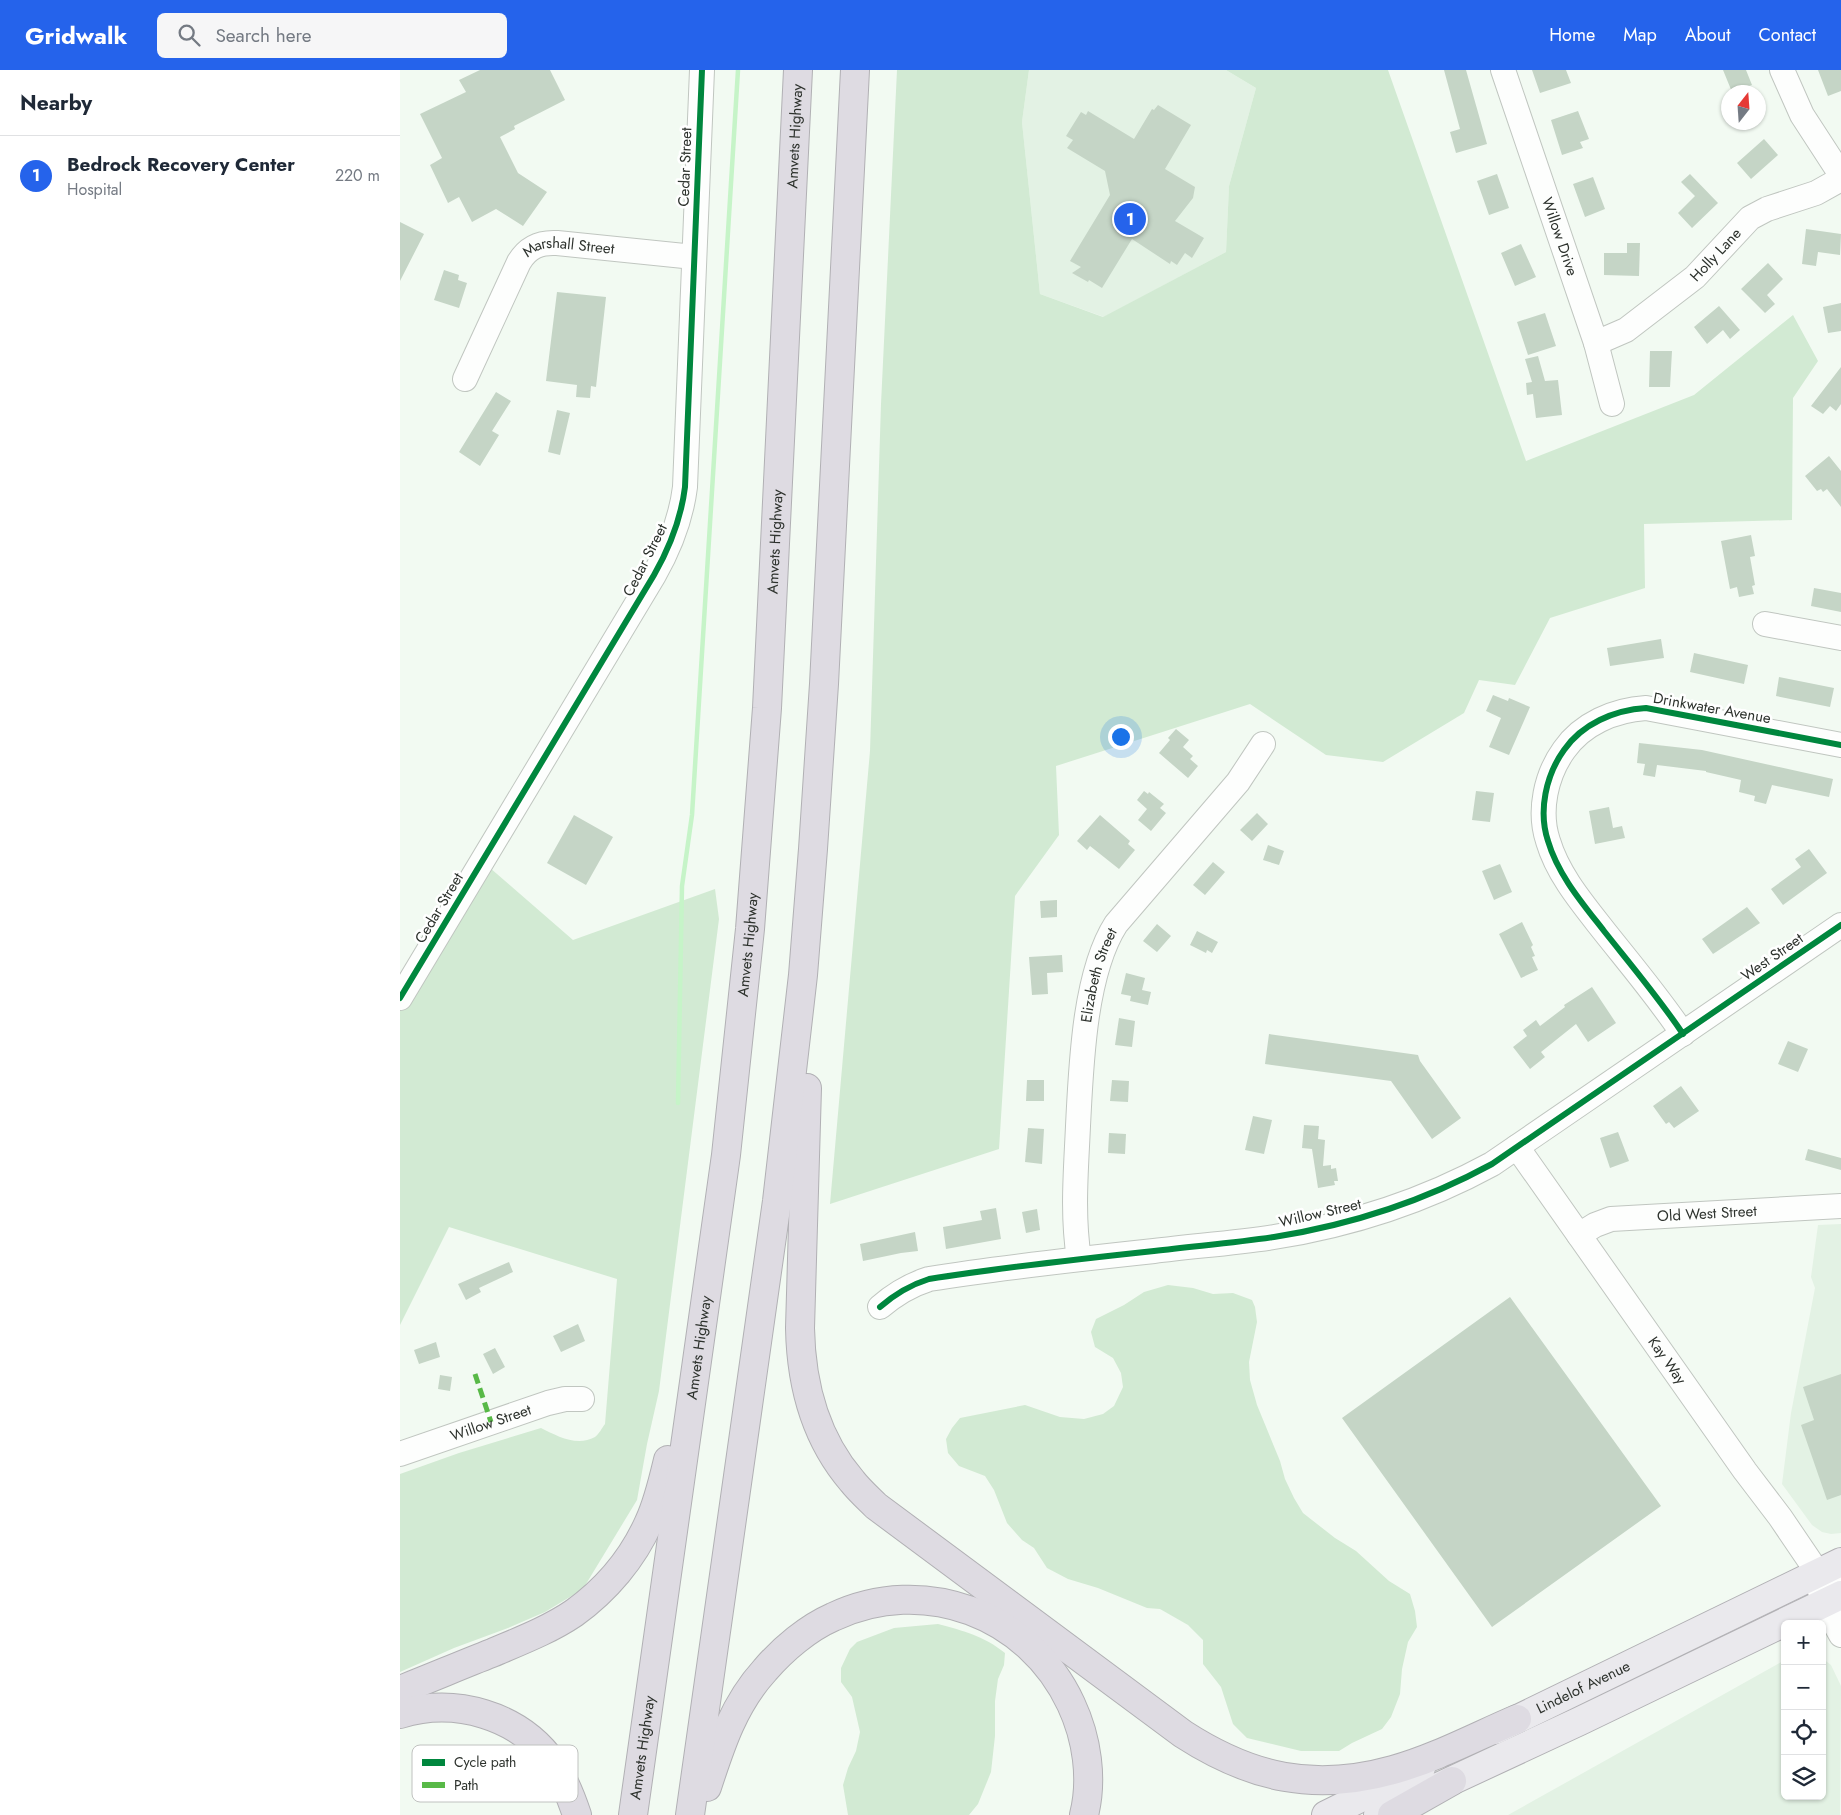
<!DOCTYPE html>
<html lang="en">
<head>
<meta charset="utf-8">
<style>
  body { margin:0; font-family:Jost,sans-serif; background:#f6f6f7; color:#1f2937 }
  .controls { position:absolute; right:15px; bottom:15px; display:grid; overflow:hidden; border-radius:8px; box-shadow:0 1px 4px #0004 }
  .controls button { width:45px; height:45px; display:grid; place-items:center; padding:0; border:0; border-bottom:1px solid #e0e1e3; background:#fff; color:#1f2937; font:25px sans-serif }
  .compass { position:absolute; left:1321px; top:15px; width:45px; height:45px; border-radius:50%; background:#fff; box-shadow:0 1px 4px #0004; rotate:17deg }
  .you { position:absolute; left:720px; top:666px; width:18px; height:18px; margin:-12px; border:4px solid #fff; border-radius:50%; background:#1a73e8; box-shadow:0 0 0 8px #1a73e833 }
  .badge { display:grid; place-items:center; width:32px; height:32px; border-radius:50%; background:#2563eb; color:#fff; font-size:16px; font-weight:700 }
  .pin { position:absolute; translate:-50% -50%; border:2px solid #fff; box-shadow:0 1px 5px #0006 }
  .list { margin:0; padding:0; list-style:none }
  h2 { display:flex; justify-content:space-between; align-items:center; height:65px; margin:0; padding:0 20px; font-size:21px }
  h2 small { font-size:16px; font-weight:400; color:#747a83 }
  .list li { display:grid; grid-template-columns:32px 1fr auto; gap:15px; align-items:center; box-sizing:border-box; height:80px; padding:0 20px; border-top:1px solid #e0e1e3 }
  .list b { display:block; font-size:19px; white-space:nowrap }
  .list p { margin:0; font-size:16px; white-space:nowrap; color:#747a83 }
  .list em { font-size:16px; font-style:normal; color:#747a83 }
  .icon { flex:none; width:28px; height:28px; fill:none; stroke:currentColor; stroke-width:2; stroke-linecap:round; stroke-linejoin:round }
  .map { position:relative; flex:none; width:1441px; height:1745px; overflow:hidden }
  header { display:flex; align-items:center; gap:30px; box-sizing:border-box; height:70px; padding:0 25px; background:#2563eb; color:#fff }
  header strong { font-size:24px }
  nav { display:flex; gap:28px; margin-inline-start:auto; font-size:18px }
  .search { width:350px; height:45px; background:#f6f6f7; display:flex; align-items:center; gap:12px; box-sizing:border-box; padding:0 18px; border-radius:8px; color:#747a83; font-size:19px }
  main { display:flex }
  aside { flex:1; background:#fff }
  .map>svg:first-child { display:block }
</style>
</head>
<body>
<header>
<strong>Gridwalk</strong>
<div class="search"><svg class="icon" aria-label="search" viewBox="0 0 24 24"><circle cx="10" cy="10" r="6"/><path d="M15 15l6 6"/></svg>Search here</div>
<nav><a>Home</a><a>Map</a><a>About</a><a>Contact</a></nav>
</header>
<main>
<aside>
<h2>Nearby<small></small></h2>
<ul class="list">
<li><span class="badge">1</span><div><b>Bedrock Recovery Center</b><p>Hospital</p></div><em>220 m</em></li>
</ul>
</aside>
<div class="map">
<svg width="1441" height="1745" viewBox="0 0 1441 1745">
  <rect width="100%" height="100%" fill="#f2faf2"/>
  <path fill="#e3f2e4" d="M629 0H826L856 18 829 116 826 182 704 247 640 224 622 52Z
    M1441 1154V1463L1431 1464 1422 1462 1412 1455 1382 1414 1391 1343 1415 1218 1411 1207 1418 1155Z
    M1422 1588 1431 1595 1441 1616 1440 1745H1108L1385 1590V1726H1422Z"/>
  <path fill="#d2ead3" d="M497 0H629L622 52 640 224 703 247 826 182 829 116 856 18 826 0H988L1126 391 1294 325 1393 245 1418 291 1393 328 1392 450 1244 454 1245 518 1150 548 1115 615 1079 610 1064 643 983 692 926 685 850 634 656 696 659 765 615 826 599 1079 430 1134 470 681 481 334Z
    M82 791 173 870 315 819 319 849 259 1321 247 1374 237 1430 183 1519 145 1542 108 1558 54 1578 0 1602V1404L59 1383 141 1358C157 1366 177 1377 195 1367 199 1364 202 1358 205 1354L217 1209 49 1157 0 1255V928Z
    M768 1215 793 1218 813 1224 833 1223 852 1230 855 1237 857 1252 849 1292 850 1310 857 1335 880 1391 885 1409 894 1428 903 1443 935 1468 956 1481 989 1511 1010 1524 1015 1541 1017 1557 1008 1572 1002 1599 1000 1624 991 1647 982 1659 952 1673 939 1681H901L847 1668 833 1654 821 1617 803 1594V1570L788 1555 760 1539 747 1538 698 1518 668 1509 647 1498 634 1478 622 1470 607 1453 594 1420 585 1406 559 1396 548 1383 546 1369 552 1358 560 1348 625 1335 660 1347 684 1349 703 1344 714 1336 723 1317 721 1303 713 1288 695 1277 691 1262 696 1249 724 1235 744 1222Z
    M538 1554C564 1561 584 1566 605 1583L604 1595 598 1609 595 1631V1666L591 1702 578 1734 569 1745H448L443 1715 448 1698 456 1681 460 1662 452 1627 441 1612V1598L450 1579 457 1572 494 1558Z"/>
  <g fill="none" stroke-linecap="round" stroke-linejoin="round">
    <path stroke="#c6f4c8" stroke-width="4.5" d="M278 1033 282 816 292 745 338 0"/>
  </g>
  <path fill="#c5d5c6" d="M80 0H150L165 30 114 56 115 59 100 67 118 103 147 122 123 156 96 139 72 152 59 127 48 133 30 95 42 88 20 44 66 22 59 10Z
    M1044 0H1066L1087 74 1056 83 1050 62 1060 59Z
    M1132 0H1166L1171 13 1140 23Z
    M1323 0H1346L1352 15 1332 22Z
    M1418 0H1441V21L1428 26Z
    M758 35 791 55 765 99 795 117 793 128 775 151 804 168 792 188 785 183 777 195 771 191 770 194 732 169 702 218 689 210 688 212 672 203 681 197 670 191 710 125 705 101 667 78 673 70 666 66 681 42 686 45 688 41 734 69 752 39 754 40Z
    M1178 41 1189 69 1180 72 1183 78 1162 85 1151 50Z
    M1364 69 1378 85 1351 109 1337 93Z
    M1097 104 1109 138 1089 145 1077 111Z
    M1290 104 1318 133 1292 158 1278 143 1295 126 1281 112Z
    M1193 107 1205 139 1185 147 1173 114Z
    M0 152 24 164 0 211Z
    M1406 159 1441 164 1440 185 1418 182 1416 196 1402 194Z
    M1227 173H1240L1239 206 1204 205V183H1227Z
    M1121 174 1136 207 1115 216 1101 183Z
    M1368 193 1383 209 1367 225 1375 234 1365 243 1341 219Z
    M44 200 59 205 58 210 67 213 59 238 34 230Z
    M157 222 206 227 196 317 191 316 190 328 176 327 177 315 146 311Z
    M1441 233V261L1428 263 1423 237Z
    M1319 236 1340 260 1330 269 1323 260 1307 274 1294 257Z
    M1145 243 1156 276 1128 285 1117 252Z
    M1250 281H1272L1270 317H1249Z
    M1138 286 1145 311 1158 310 1162 345 1136 348 1133 324 1127 325 1126 313 1132 312 1125 289Z
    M1441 297V334L1436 341 1430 336 1423 344 1411 336Z
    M96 322 111 331 92 361 99 365 80 396 59 382Z
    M157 340 170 343 160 385 148 382Z
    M1429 386 1441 401V437L1427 419 1423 422 1421 419 1417 421 1405 406Z
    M1351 465 1355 486 1350 487 1355 515 1352 516 1354 524 1339 527 1337 517 1330 519 1321 471Z
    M1414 518 1441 523V542L1411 536Z
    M1261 569 1264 588 1210 596 1207 578Z
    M1294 583 1348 595 1344 614 1290 602Z
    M1379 607 1434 618 1430 637 1376 626Z
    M1093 625 1108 631 1109 628 1130 637 1109 685 1089 677 1101 648 1086 641Z
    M776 659 789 670 783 677 793 686 790 689 798 696 788 708 759 683 770 670 768 668Z
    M1239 673 1302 680 1433 709 1429 727 1372 715 1366 734 1354 731 1355 726 1339 722 1341 710 1306 702V701L1257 695 1255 707 1243 705 1245 694 1237 693Z
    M744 721 748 724 749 722 764 734 760 738 766 743 751 761 738 750 747 739 737 730Z
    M1076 721 1094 723 1090 752 1072 750Z
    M1209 737 1213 758 1222 756 1225 768 1195 774 1189 741Z
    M857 743 868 754 852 771 840 760Z
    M174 745 213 767 186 815 147 793Z
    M700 745 730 771 728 774 735 780 719 799 690 776 687 780 677 771Z
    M868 775 884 781 879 795 863 790Z
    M1409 779 1427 803 1383 835 1371 819 1401 797 1395 789Z
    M813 792 825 802 805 825 793 815Z
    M1100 794 1112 822 1094 830 1082 801Z
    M657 830V847L641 848 640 831Z
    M1347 837 1360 853 1313 884 1302 869Z
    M1122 852 1133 875 1131 877 1135 886 1132 887 1138 900 1121 908 1099 864Z
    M757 854 771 866 757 882 743 871Z
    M797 861 818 872 812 883 807 880 806 883 790 875Z
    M662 885 663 902 647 903 648 924 632 925 629 887Z
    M726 903 745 908 742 920 751 922 748 935 730 931 731 926 721 924Z
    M1192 917 1216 953 1188 972 1176 954 1141 982 1145 987 1130 999 1113 977 1127 966 1123 960 1136 950 1140 956 1165 937 1164 935Z
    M719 948 735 951 732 977 715 975Z
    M869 964 1018 985 1020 991 1061 1048 1032 1069 991 1011 865 994Z
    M1388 971 1408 979 1398 1002 1378 994Z
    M627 1010H644V1031H626Z
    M712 1010 729 1011 728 1032 710 1031Z
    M1281 1016 1299 1041 1274 1058 1269 1052 1266 1054 1253 1036Z
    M853 1046 872 1050 864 1084 845 1080Z
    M904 1055 919 1056 918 1069 925 1070 923 1096 931 1095V1099L936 1098 938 1111H934L935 1115 918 1118 912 1079 902 1078Z
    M628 1058 644 1059 642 1094 625 1092Z
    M1218 1062 1229 1091 1210 1098 1200 1068Z
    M709 1063 726 1064 725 1084 708 1083Z
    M1408 1079 1441 1088V1100L1405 1090Z
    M596 1138 601 1169 546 1179 543 1157 582 1150 580 1141Z
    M637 1139 640 1160 626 1163 622 1142Z
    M515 1162 518 1181 501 1183 463 1191 460 1174Z
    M109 1192 113 1202 79 1218 81 1222 66 1230 58 1214Z
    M1110 1227 1261 1436 1092 1557 942 1348Z
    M178 1254 185 1271 161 1282 153 1266Z
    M36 1272 40 1287 19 1294 14 1280Z
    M95 1278 105 1297 93 1304 83 1284Z
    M1441 1304V1425L1427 1430 1401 1355 1414 1350 1403 1317Z
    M40 1305 52 1307 50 1321 38 1319Z"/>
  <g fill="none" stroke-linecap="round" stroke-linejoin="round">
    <g stroke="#c0c6c0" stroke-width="26">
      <g id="minor">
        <path id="s1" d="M1103 0 1196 273 1212 334"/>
        <path d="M1382 0 1402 45 1441 105"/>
        <path id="s2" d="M1196 273 1226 260 1295 207 1350 148 1367 139 1416 123 1441 109"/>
        <path id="s3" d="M65 309 119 192C128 177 140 172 157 173L294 187"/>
        <path d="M1365 554 1441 568"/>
        <path d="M0 928 254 505C270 477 281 449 285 417L302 0"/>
        <path d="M1283 964C1259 928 1231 895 1204 861 1183 834 1158 805 1148 771 1138 741 1146 705 1164 680 1182 654 1214 640 1246 638L1441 675"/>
        <path id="s4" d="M1117 1077 1345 1401 1380 1447 1418 1503 1433 1512 1441 1519"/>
        <path id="s5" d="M1179 1165 1195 1155 1211 1149 1441 1136"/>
        <path id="s6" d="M679 1189C672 1144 676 1101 678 1056 681 997 684 904 716 854L838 712 863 674"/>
        <path d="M480 1237C495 1224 510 1215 529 1209 604 1197 679 1189 754 1181 794 1176 835 1173 874 1167 950 1155 1026 1130 1092 1094L1441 855"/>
        <path id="s7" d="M0 1384 148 1333 165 1329H182"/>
        <path d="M1418 1515 1424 1534 1441 1565"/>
      </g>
    </g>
    <g stroke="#b1b0b4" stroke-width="30">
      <g id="major">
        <path id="s8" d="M1095 1660 1441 1492"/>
        <path d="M926 1745 1021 1698"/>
        <path d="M978 1745 1180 1651 1441 1525"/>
      </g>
    </g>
    <g stroke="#b1b0b4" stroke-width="30">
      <g id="highway">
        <path d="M407 1018 400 1258C401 1313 415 1368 452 1411 459 1420 468 1428 476 1436L783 1664C851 1708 914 1722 993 1700 1036 1688 1077 1666 1117 1649"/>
        <path d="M0 1620C31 1608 61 1595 92 1583 120 1571 149 1560 174 1543 206 1520 233 1488 249 1452 258 1433 263 1411 268 1390"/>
        <path d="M0 1644C55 1627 119 1645 153 1693 164 1709 171 1727 177 1745"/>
        <path d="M307 1717C321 1674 334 1634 365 1600 383 1579 408 1558 433 1547 524 1504 629 1544 671 1634 687 1668 693 1709 684 1745"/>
        <path id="s9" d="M233 1745 326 1085 350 859 367 638 398 0"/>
        <path d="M290 1745 377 1131 403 905 413 779 424 614 455 0"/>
        <path d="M992 1745 1052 1711"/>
      </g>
    </g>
    <use href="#minor" stroke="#fdfefd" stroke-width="24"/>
    <use href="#major" stroke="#eae9ed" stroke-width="28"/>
    <use href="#highway" stroke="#dedbe2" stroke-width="28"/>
    <path stroke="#58b947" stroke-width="5" stroke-dasharray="10 5" stroke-linecap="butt" d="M75 1304 91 1352"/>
    <g stroke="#fff" stroke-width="9">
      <path id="cycleway" d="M0 928 254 505C270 477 281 449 285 417L302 0
        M1283 964C1259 928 1231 895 1204 861 1183 834 1158 805 1148 771 1138 741 1146 705 1164 680 1182 654 1214 640 1246 638L1441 675
        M480 1237C495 1224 510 1215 529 1209 604 1197 679 1189 754 1181 794 1176 835 1173 874 1167 950 1155 1026 1130 1092 1094L1441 855"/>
    </g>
    <use href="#cycleway" stroke="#00873e" stroke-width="6"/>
  </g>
  <g text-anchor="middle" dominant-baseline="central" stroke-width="5" stroke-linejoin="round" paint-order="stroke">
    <g font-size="15" fill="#2d322d" stroke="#fff">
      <text stroke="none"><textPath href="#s9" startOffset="1688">Amvets Highway</textPath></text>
      <text transform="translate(285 97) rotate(-88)">Cedar Street</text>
      <text stroke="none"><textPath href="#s1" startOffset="176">Willow Drive</textPath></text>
      <text stroke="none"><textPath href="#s2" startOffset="150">Holly Lane</textPath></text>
      <text stroke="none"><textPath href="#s3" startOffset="185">Marshall Street</textPath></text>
      <text stroke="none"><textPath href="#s9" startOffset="1282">Amvets Highway</textPath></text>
      <text transform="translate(245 490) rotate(-63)">Cedar Street</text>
      <text transform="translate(1312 638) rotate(10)">Drinkwater Avenue</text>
      <text transform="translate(39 838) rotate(-59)">Cedar Street</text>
      <text stroke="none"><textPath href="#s9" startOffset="878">Amvets Highway</textPath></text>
      <text transform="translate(1372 887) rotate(-35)">West Street</text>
      <text stroke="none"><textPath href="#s6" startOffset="286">Elizabeth Street</textPath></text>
      <text transform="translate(920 1143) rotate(-13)">Willow Street</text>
      <text stroke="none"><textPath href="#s5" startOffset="132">Old West Street</textPath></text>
      <text stroke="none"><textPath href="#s9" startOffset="472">Amvets Highway</textPath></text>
      <text stroke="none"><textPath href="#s4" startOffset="261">Kay Way</textPath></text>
      <text stroke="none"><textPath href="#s7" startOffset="96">Willow Street</textPath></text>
      <text stroke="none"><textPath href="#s8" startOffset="98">Lindelof Avenue</textPath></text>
      <text stroke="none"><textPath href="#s9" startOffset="68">Amvets Highway</textPath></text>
    </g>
  </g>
  <rect x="12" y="1675" width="166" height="57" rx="8" fill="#fff" stroke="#c0c2c0" stroke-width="1"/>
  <rect x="22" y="1689" width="23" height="7" fill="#00873e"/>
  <rect x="22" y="1712" width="23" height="6" fill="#58b947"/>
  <g font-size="14" fill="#2d322d">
    <text x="54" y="1697">Cycle path</text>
    <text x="54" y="1720">Path</text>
  </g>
</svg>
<div class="controls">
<button>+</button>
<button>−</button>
<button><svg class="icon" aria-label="locate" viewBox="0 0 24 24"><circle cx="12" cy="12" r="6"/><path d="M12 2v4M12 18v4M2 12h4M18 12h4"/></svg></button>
<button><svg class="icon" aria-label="layers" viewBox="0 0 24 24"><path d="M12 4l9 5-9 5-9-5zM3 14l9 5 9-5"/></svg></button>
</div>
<svg class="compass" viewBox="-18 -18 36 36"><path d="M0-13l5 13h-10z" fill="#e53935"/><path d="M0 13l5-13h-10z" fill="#747a83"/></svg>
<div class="you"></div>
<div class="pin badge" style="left:730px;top:149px">1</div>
</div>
</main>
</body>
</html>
